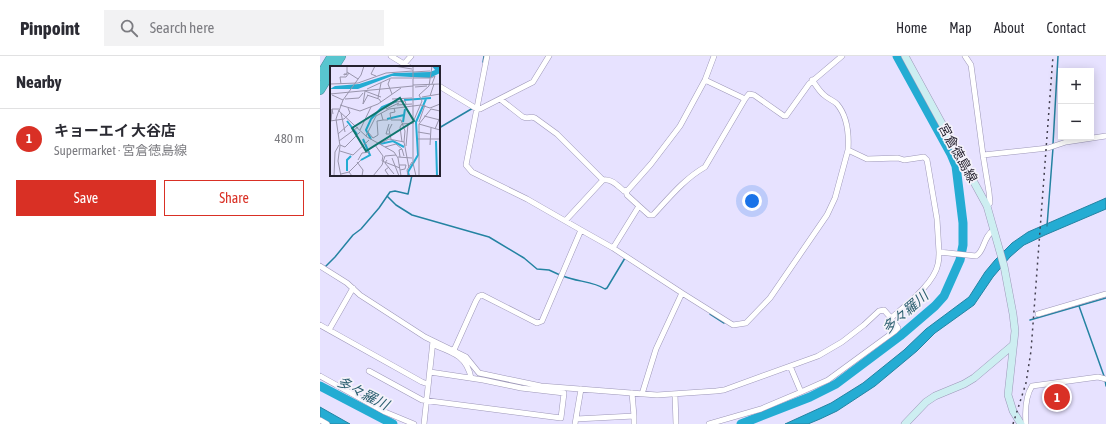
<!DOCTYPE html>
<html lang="en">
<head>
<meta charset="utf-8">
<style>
  body { margin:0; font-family:"Asap Condensed","Noto Sans JP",sans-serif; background:#f2f2f3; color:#2b2b33 }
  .controls { position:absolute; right:12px; top:12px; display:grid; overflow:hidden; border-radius:0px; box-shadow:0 2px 10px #0003 }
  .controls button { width:36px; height:36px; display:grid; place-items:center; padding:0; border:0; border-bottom:1px solid #e1e1e2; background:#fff; color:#2b2b33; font:20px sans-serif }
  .you { position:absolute; left:432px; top:145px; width:14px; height:14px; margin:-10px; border:3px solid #fff; border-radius:50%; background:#1a73e8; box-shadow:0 0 0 6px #1a73e833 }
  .badge { display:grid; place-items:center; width:26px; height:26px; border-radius:50%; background:#d93025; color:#fff; font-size:13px; font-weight:700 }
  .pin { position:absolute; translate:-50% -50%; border:2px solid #fff; box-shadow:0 1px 4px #0006 }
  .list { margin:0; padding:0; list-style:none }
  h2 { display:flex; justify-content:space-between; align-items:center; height:52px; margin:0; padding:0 16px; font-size:17px }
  h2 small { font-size:13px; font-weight:400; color:#7c7c81 }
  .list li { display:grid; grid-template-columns:26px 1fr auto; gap:12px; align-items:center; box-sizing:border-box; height:60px; padding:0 16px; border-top:1px solid #e1e1e2 }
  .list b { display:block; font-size:15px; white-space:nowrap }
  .list p { margin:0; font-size:13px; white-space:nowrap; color:#7c7c81 }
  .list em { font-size:13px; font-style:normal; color:#7c7c81 }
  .actions { display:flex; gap:8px; padding:12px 16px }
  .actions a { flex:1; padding:9px 0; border:1px solid #d93025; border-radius:0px; text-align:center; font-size:14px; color:#d93025 }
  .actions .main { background:#d93025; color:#fff }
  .icon { flex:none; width:22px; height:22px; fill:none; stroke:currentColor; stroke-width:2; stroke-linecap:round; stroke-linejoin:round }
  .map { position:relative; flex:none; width:786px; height:368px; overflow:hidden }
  header { display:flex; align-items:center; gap:24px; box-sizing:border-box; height:56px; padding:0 20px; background:#fff; border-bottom:1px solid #e1e1e2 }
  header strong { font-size:19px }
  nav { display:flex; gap:22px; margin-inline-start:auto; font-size:14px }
  .search { width:280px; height:36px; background:#f2f2f3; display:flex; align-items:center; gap:10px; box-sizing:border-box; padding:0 14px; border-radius:0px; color:#7c7c81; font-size:15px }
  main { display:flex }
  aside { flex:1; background:#fff }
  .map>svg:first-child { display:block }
</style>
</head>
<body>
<header>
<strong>Pinpoint</strong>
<div class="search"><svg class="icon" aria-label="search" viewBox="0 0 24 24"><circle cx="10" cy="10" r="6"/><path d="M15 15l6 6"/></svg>Search here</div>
<nav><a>Home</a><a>Map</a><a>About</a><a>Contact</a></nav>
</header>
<main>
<aside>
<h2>Nearby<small></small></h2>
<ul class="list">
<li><span class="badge">1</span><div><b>キョーエイ 大谷店</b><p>Supermarket · 宮倉徳島線</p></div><em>480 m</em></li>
</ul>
<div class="actions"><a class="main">Save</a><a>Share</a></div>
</aside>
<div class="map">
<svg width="786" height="368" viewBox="0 0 786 368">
  <rect width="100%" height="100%" fill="#e7e2ff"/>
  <path fill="#24acd3" stroke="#2483a2" d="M786 142V153L725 179 704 189 698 194 690 201 673 221 654 249 615 277 597 295 555 330 517 355 500 363 488 368H465L511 347 543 327 584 294 606 273 649 241 665 216 675 204 692 187 708 176Z
    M0 351 30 368H11L0 362Z"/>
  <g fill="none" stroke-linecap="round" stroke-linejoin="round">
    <path stroke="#2483a2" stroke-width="1.5" d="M163 6 164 0
      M119 72 153 52
      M733 88 738 0
      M67 140 76 149 92 159 169 181 204 202 217 213 229 214 240 219
      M727 170 733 92
      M5 211 15 201 33 179 41 173 59 152 70 136 75 135 88 138 92 119
      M243 220C257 226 273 225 285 233L287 232 305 202
      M759 250 784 320
      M390 258 404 267
      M710 264 786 242
      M785 324 786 330"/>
    <path stroke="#24acd3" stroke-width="9" d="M0 330 73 368
      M421 368 490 341 516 328 580 280 615 250 624 240 640 204 643 189V167L636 110 631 98 577 0"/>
    <g stroke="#9d97b8" stroke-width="6">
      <path id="street" d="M71 0 89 11
        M645 0 651 9 663 99 669 136 670 147 667 150
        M84 8 91 0
        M492 24C496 29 499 35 504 39 508 43 513 44 517 48 528 61 529 79 528 94
        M119 30 157 53H160L213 26 229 0
        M180 43 203 61C208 63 211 60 215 62L237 78 283 124 246 164
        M425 43 429 38 434 39 464 60H466L489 28 522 0
        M663 99 728 92 746 86 786 80
        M283 124C291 122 298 130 304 135L308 134 331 108 360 70 385 24 394 0
        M319 150 329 159H333C349 142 364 123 385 111L425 43 385 24
        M261 174 293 192 319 150 307 139 306 135
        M293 192 362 237 336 293 322 338
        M0 210 27 227 40 239 105 281 142 299 146 301 159 317 221 330 337 339 396 335 404 334 498 300 522 286 544 269 559 255 564 254 571 262C586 249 614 228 618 208 619 204 619 200 619 196L656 200C665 195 663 180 674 174
        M362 237 413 269 426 267 450 242 507 159 515 142 528 94 547 103 578 102 584 104 604 101 607 104 617 163 619 196
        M718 258 786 238
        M0 269 102 326 108 328
        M9 274 33 232
        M114 289C132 296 147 300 151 322
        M134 294 156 245 159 240 162 239 217 267 222 265 261 174 207 143 152 116 146 109 167 0
        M49 315 102 344 241 362 244 337 201 332 163 324 110 316
        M0 320 65 356 94 368
        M481 336 508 324 575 275 578 272 571 262
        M355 338 356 368
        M314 360V368
        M256 363 314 360 312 337
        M0 364 7 368
        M104 368 113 285
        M255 368 261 333
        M389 368 441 353 481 336 470 310
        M706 368C705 356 705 341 712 330L778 321 786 323"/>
    </g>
    <g stroke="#9d97b8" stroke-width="8">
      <path id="secondary" d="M585 0 667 150 684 210 693 258 695 275 688 339 693 355 701 368
        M585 368 606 346 615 340 644 328 654 322 693 289"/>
    </g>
    <g stroke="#468c97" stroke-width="10">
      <path id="highway" d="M14 11 21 0
        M0 20 12 0
        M0 34 11 16"/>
    </g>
    <use href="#street" stroke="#fff" stroke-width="5"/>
    <use href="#secondary" stroke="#cdeef1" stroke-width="7"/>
    <use href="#highway" stroke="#58c5cf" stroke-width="9"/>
    <path stroke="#444050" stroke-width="1.5" stroke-dasharray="2 4" stroke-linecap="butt" d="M693 368 706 327 711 295 733 0"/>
  </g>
  <g text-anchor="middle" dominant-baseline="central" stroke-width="3.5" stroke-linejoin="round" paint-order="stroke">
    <g font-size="13" fill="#25222f" stroke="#f4f2fa">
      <text transform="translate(638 97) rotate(61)">宮倉徳島線</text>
    </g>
    <g font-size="14" font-style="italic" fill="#2c5f70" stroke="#f4f2fa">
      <text transform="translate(585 256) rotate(-41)">多々羅川</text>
      <text transform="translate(43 337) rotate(27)">多々羅川</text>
    </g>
  </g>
  <g transform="translate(10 10)">
    <rect width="110" height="110" fill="#e7e2ff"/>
    <path d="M102 0H110V7L100 12 62 10 28 23H0L5 20 29 18 64 7 100 6 105 4Z" fill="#24acd3"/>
    <path fill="none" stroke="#24acd3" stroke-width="2" d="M74 34 101 32M57 53 74 49M17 55 27 68M73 56 75 43M41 73 36 64 41 53 52 41 67 35M106 75 107 110M50 78 63 75 74 81M31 94 40 89 33 73M17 105V94L21 90M79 110 78 106 88 89 86 56 96 33"/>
    <path fill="none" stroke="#9995ac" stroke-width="1" d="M34 0 31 9 13 34 9 45 37 71 64 86 68 92 71 110M45 0 41 8 46 10M64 0 82 3M83 0V97L86 110M17 6 28 13M83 6 100 5M17 8 14 9V8H17V0M83 12H100M101 12 105 10 102 18M60 13 58 18 62 28M0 18 28 17 56 7 83 5M11 18 10 11H16L19 7M83 19 110 18M85 21 97 20M37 23 61 12H82M0 28 83 20M2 29 13 34M37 29 49 33 51 36M38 29 33 38 35 25 51 31M100 30 104 18M92 31 110 28M48 32 51 17M15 33 29 32 33 27M62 33 82 32M10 39 30 45 48 38 71 22M67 39 82 38M55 42 65 36 75 35 76 38M64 42 65 46 60 47 61 54H71L75 65 74 76M56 43 69 37M9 44 6 53 10 80 8 95 11 110M11 47 15 66M51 47 53 54H58M3 48 2 43H9M94 50 110 54M84 54 92 35 89 29 99 20 102 0M0 55 14 53 20 47 18 42M1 55 2 43M89 56 95 39M59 58 56 68H59M89 58 110 64M105 63 110 51M30 64 41 41M38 66 43 72 48 69 47 55 53 54M88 66 100 68M8 68 18 59M36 70 46 50 59 43 91 39 100 42 110 38M61 73 59 64 62 58M88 73H110M9 75 28 61M72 76 70 61 72 58 84 57M49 78 59 73 74 76 79 102M10 79 15 81 30 66M45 79 53 90 52 95 70 102M100 79 101 62M76 80 78 58M55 81 66 78 72 83M10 85 23 89 39 74M68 91 82 92M70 91 69 84 72 83 74 90M62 92 69 110M28 94 32 87 40 86M57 94 55 97 64 108M27 96 33 104 32 110M69 99H76L75 103 70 104M19 106 31 94M11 108 19 106 22 110M4 110 5 86 9 79M43 110 52 99 55 90 66 89M59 110 55 104 59 101M78 110 77 104 82 96M89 110V58L101 43 110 45"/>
    <path fill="#0f766e" fill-opacity="0.15" stroke="#0f766e" stroke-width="2" d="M70 32 84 55 36 85 22 62Z"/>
    <rect width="110" height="110" fill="none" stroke="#25222f" stroke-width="2"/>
  </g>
</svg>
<div class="controls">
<button>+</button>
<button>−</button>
</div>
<div class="you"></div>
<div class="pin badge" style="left:737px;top:341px">1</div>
</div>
</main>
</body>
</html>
